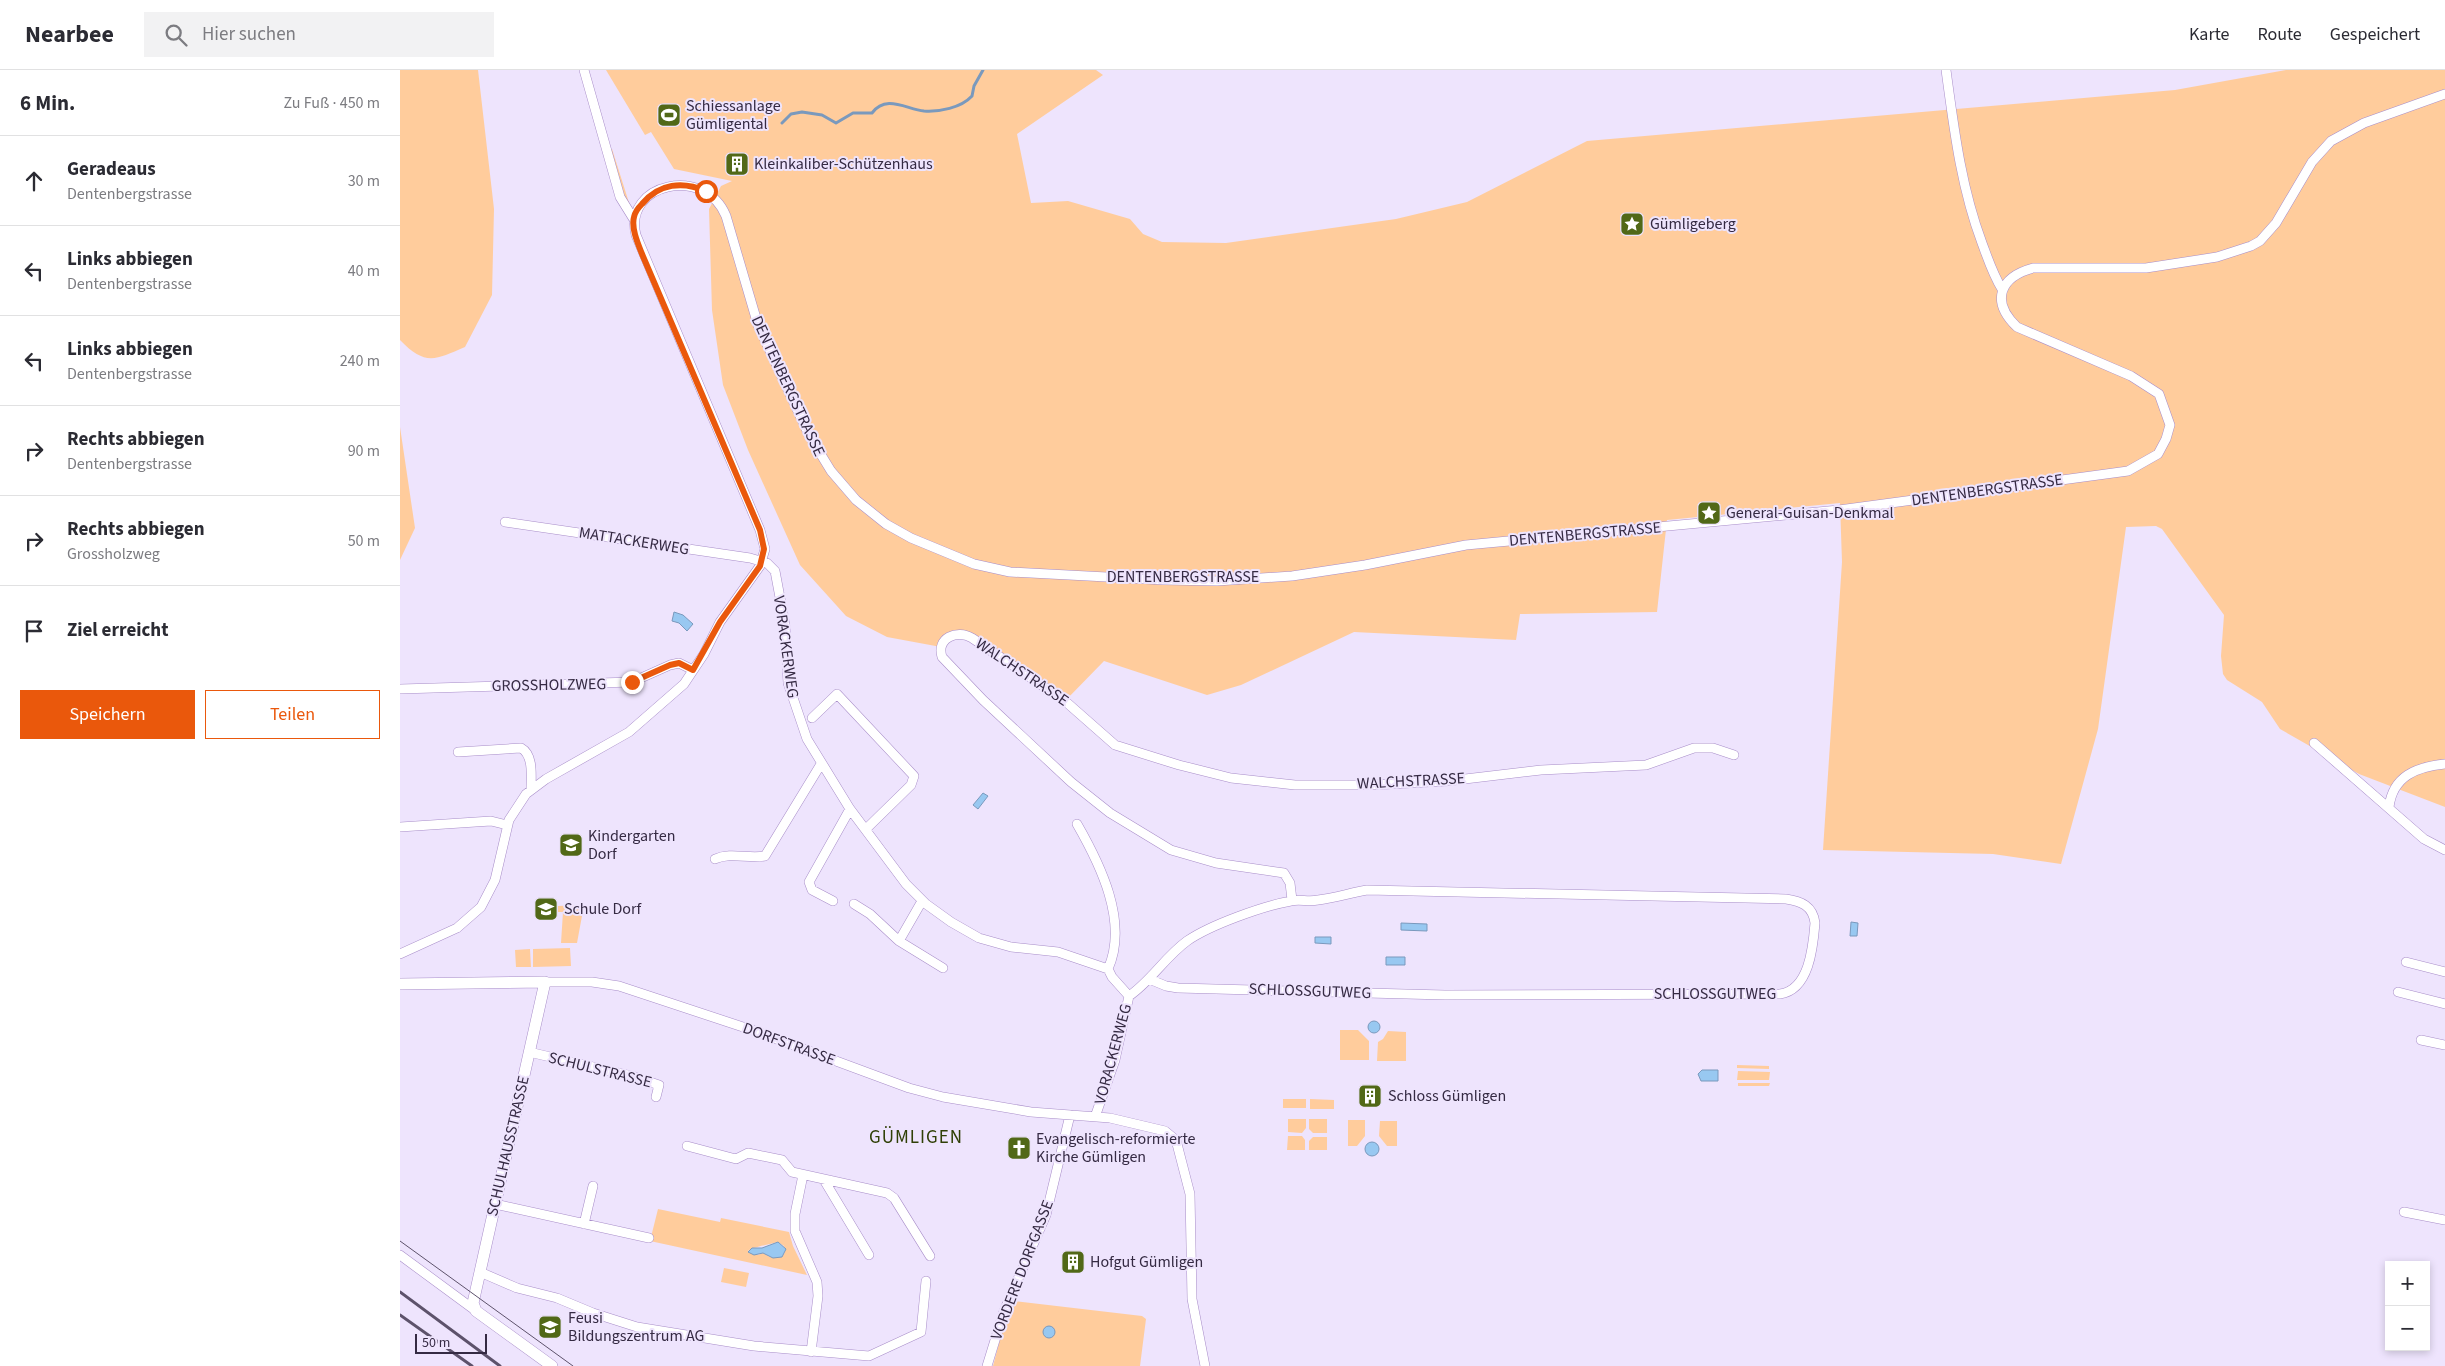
<!DOCTYPE html>
<html lang="de">
<head>
<meta charset="utf-8">
<style>
  body { margin:0; font-family:"Source Sans 3",sans-serif; background:#f2f2f3; color:#2b2b33 }
  .controls { position:absolute; right:15px; bottom:15px; display:grid; overflow:hidden; border-radius:0px; box-shadow:0 2px 8px #0003 }
  .controls button { width:45px; height:45px; display:grid; place-items:center; padding:0; border:0; border-bottom:1px solid #e1e1e2; background:#fff; color:#2b2b33; font:25px sans-serif }
  .scale { position:absolute; left:15px; bottom:12px; width:72px; box-sizing:border-box; padding-left:5px; border:2px solid #352a43; border-top:0; font-size:14px; line-height:18px; white-space:nowrap; color:#352a43; -webkit-text-stroke:4px #eee4fd; paint-order:stroke }
  .stop { position:absolute; width:15px; height:15px; margin:-11px; border:4px solid #ea580c; border-radius:50%; background:#fff }
  .stop.end { background:#ea580c; border-color:#fff; box-shadow:0 1px 5px #0008 }
  .list { margin:0; padding:0; list-style:none }
  h2 { display:flex; justify-content:space-between; align-items:center; height:65px; margin:0; padding:0 20px; font-size:21px }
  h2 small { font-size:16px; font-weight:400; color:#7c7c81 }
  .list li { display:grid; grid-template-columns:32px 1fr auto; gap:15px; align-items:center; box-sizing:border-box; height:90px; padding:0 20px; border-top:1px solid #e1e1e2 }
  .list b { display:block; font-size:19px; white-space:nowrap }
  .list p { margin:0; font-size:16px; white-space:nowrap; color:#7c7c81 }
  .list em { font-size:16px; font-style:normal; color:#7c7c81 }
  .actions { display:flex; gap:10px; padding:15px 20px }
  .actions a { flex:1; padding:11px 0; border:1px solid #ea580c; border-radius:0px; text-align:center; font-size:18px; color:#ea580c }
  .actions .main { background:#ea580c; color:#fff }
  .icon { flex:none; width:28px; height:28px; fill:none; stroke:currentColor; stroke-width:2; stroke-linecap:round; stroke-linejoin:round }
  .map { position:relative; flex:none; width:2045px; height:1296px; overflow:hidden }
  header { display:flex; align-items:center; gap:30px; box-sizing:border-box; height:70px; padding:0 25px; background:#fff; border-bottom:1px solid #e1e1e2 }
  header strong { font-size:24px }
  nav { display:flex; gap:28px; margin-inline-start:auto; font-size:18px }
  .search { width:350px; height:45px; background:#f2f2f3; display:flex; align-items:center; gap:12px; box-sizing:border-box; padding:0 18px; border-radius:0px; color:#7c7c81; font-size:19px }
  main { display:flex }
  aside { flex:1; background:#fff }
  .map>svg:first-child { display:block }
</style>
</head>
<body>
<header>
<strong>Nearbee</strong>
<div class="search"><svg class="icon" aria-label="search" viewBox="0 0 24 24"><circle cx="10" cy="10" r="6"/><path d="M15 15l6 6"/></svg>Hier suchen</div>
<nav><a>Karte</a><a>Route</a><a>Gespeichert</a></nav>
</header>
<main>
<aside>
<h2>6 Min.<small>Zu Fuß · 450 m</small></h2>
<ul class="list">
<li><svg class="icon" aria-label="ahead" viewBox="0 0 24 24"><path d="M12 20V5M6 11l6-6 6 6"/></svg><div><b>Geradeaus</b><p>Dentenbergstrasse</p></div><em>30 m</em></li>
<li><svg class="icon" aria-label="left" viewBox="0 0 24 24"><path d="M17 20v-9H6M10 6l-5 5 5 5"/></svg><div><b>Links abbiegen</b><p>Dentenbergstrasse</p></div><em>40 m</em></li>
<li><svg class="icon" aria-label="left" viewBox="0 0 24 24"><path d="M17 20v-9H6M10 6l-5 5 5 5"/></svg><div><b>Links abbiegen</b><p>Dentenbergstrasse</p></div><em>240 m</em></li>
<li><svg class="icon" aria-label="right" viewBox="0 0 24 24"><path d="M7 20v-9h11M14 6l5 5-5 5"/></svg><div><b>Rechts abbiegen</b><p>Dentenbergstrasse</p></div><em>90 m</em></li>
<li><svg class="icon" aria-label="right" viewBox="0 0 24 24"><path d="M7 20v-9h11M14 6l5 5-5 5"/></svg><div><b>Rechts abbiegen</b><p>Grossholzweg</p></div><em>50 m</em></li>
<li><svg class="icon" aria-label="arrive" viewBox="0 0 24 24"><path d="M6 21V4h12l-3 4 3 4H6"/></svg><div><b>Ziel erreicht</b></div></li>
</ul>
<div class="actions"><a class="main">Speichern</a><a>Teilen</a></div>
</aside>
<div class="map">
<svg width="2045" height="1296" viewBox="0 0 2045 1296">
  <rect width="100%" height="100%" fill="#eee4fd"/>
  <path fill="#ffcc9c" fill-rule="evenodd" d="M0 0H78L94 139 92 225 65 277C35 290 25 296 0 270Z
    M206 0H696L703 5 617 64 631 133 668 131 730 149 743 164 762 172 826 173 996 149 1067 132 1187 71 1775 20 1886 0H2045V737L1959 704 1880 659 1862 632 1827 610 1823 604 1821 586 1824 545 1762 459 1756 456 1726 457 1698 659 1661 794 1593 784 1423 780 1442 492 1440 433 1267 450 1257 542 1120 544 1116 570 954 562 841 615 807 625 704 591 665 631 559 564 541 577 487 567 446 546 400 495 348 380 323 315 312 240 309 139 321 116 332 111 274 99 251 62 245 65Z
    M212 79 231 139 224 130 209 81Z
    M0 357 15 458 0 490Z
    M184 835 177 873H161L163 842H158V836Z
    M170 878 171 896 133 897V879Z
    M130 879 131 897H116L115 880Z
    M940 960H958L969 971V990H940Z
    M988 961 1006 962V991H977L978 972 983 969Z
    M1337 995 1369 996V999L1337 998Z
    M1338 1001 1370 1002 1369 1010H1337Z
    M1338 1013H1370L1369 1016H1338Z
    M883 1029H906V1038H883Z
    M910 1029 934 1030V1039H910Z
    M888 1049H906V1058L902 1063 888 1062Z
    M909 1049H927V1063H913L909 1059Z
    M948 1050H965V1066L957 1076H948Z
    M980 1051H997V1076H987L979 1066Z
    M888 1066H902L905 1070V1080H887Z
    M913 1067H927V1080H909V1071Z
    M258 1139 320 1152 321 1148 389 1162 393 1176 407 1205 250 1171ZM378 1172 384 1176 385 1182 382 1187H370L363 1183 358 1185 348 1181C353 1177 371 1174 378 1172Z
    M324 1198 349 1203 346 1217 321 1212Z
    M613 1231 742 1246 746 1249 740 1296H593L605 1250Z"/>
  <path fill="#98c8f1" stroke="#7a99bd" d="M274 542 283 545 293 554 287 561 279 553 272 551Z
    M583 723 588 726 578 739 573 735Z
    M1451 852 1458 853 1457 866H1450Z
    M1001 853 1027 854V861L1001 860Z
    M915 867H931V874L915 873Z
    M986 887H1005V895H986Z
    M968 957a6 6 0 1 1 12 0a6 6 0 1 1-12 0Z
    M1302 1000H1318V1011H1301L1298 1004Z
    M965 1079a7 7 0 1 1 14 0a7 7 0 1 1-14 0Z
    M378 1172 386 1179 382 1187 373 1188 363 1183 354 1185 348 1182 352 1178H362Z
    M643 1262a6 6 0 1 1 12 0a6 6 0 1 1-12 0Z"/>
  <g fill="none" stroke-linecap="round" stroke-linejoin="round">
    <path stroke="#7a99bd" stroke-width="3" d="M382 53 391 44 402 42 422 45 436 53 453 43H472C486 24 506 39 524 41 539 42 561 38 572 26L574 16 583 0"/>
    <g stroke="#a88dc9" stroke-width="10">
      <path id="minor" d="M184 0 220 127 233 148
        M1546 0C1554 59 1561 117 1582 173 1588 189 1593 205 1602 219
        M105 452 350 488 367 493 375 501 385 554 388 613 407 669 450 739 506 814 526 834 551 852 579 868 611 877 658 882 708 899
        M0 619 232 612 270 595 279 593 293 600
        M412 648 437 624 514 706 511 715 466 759
        M1914 673 2024 769 2045 780
        M58 682 121 678C134 685 131 707 131 719
        M1989 737C1993 706 2016 697 2045 694
        M677 754C700 794 729 852 708 899L712 907 729 926
        M0 757 91 751 107 755
        M315 789C331 782 348 789 365 786L421 694
        M892 830 890 813 884 803 816 793 771 780 710 743 671 712 583 630 542 587C536 568 557 559 572 568L665 631 715 675 779 695 831 708 895 715H972L1048 711 1141 700 1246 695 1294 678H1313L1334 685
        M433 831 412 820 409 812 450 739
        M454 834 470 844 499 871 522 831
        M499 871 543 898
        M0 884 57 858 81 837 95 810 109 750 126 724 146 709 229 662 284 614 304 584 320 552 360 496 365 479 360 460 236 165C223 113 305 95 326 146L358 255 409 365 431 401 456 430 486 454 511 468 574 494 610 502 764 510 817 511 892 506 965 495 1066 475 1439 440 1728 401 1758 384 1766 369 1770 355 1759 324 1731 306 1617 257C1590 231 1600 207 1633 198H1746L1817 187 1851 176 1860 171 1876 153 1912 92 1931 71 1964 53 2045 24
        M2006 892 2045 902
        M145 912H192L219 916 355 961 509 1018 543 1027 631 1042 710 1048 765 1061 776 1070 790 1124 792 1229 805 1296
        M1998 922 2045 934
        M729 926C751 911 765 887 787 871 810 855 863 836 891 831 899 829 909 832 918 830 934 828 950 823 967 820L1386 829C1401 831 1413 836 1415 853 1413 878 1409 920 1380 924L1045 925 778 918 766 916 749 909
        M2021 970 2045 975
        M129 982 232 1006 259 1015 256 1027
        M695 1047 715 990 729 926
        M287 1076 336 1089 348 1083 382 1090 392 1102 487 1123 494 1128 530 1186
        M403 1105 395 1144V1161L417 1212 418 1226 411 1282
        M424 1110 469 1185
        M95 1134 249 1168
        M2004 1142 2045 1150
        M184 1154 193 1116
        M0 1185 76 1241
        M80 1202 117 1218 157 1228 193 1243 237 1257 354 1276 469 1286 521 1262 526 1211
        M587 1296 604 1241 646 1145 670 1045"/>
    </g>
    <g stroke="#a88dc9" stroke-width="12">
      <path id="tertiary" d="M0 914 145 912 73 1233 76 1241 152 1296"/>
    </g>
    <use href="#minor" stroke="#fff" stroke-width="9"/>
    <use href="#tertiary" stroke="#fff" stroke-width="11"/>
    <path stroke="#5d526b" stroke-width="1" d="M0 1171 173 1296"/>
    <path stroke="#5d526b" stroke-width="3" d="M0 1222 100 1296
      M0 1245 72 1296"/>
  </g>
  <g fill="none" stroke-linecap="round" stroke-linejoin="round">
    <path stroke="#ea580c" stroke-width="6" d="M232 612 270 595 279 593 293 600 320 552 360 496 364 479 360 460 242 184C238 174 231 158 234 147 235 142 239 137 242 134 259 113 283 111 306 121"/>
  </g>
  <defs>
    <g id="stadium-square" transform="scale(1.25)"><rect x="-9" y="-9" width="18" height="18" rx="4" fill="#516817" stroke="#eee4fd"/><path d="M0-5a6.5 5 0 1 0 0 10a6.5 5 0 1 0 0-10ZM-3.5-1.8h7v3.6h-7Z" fill="#fff"/></g>
    <g id="building-square" transform="scale(1.25)"><rect x="-9" y="-9" width="18" height="18" rx="4" fill="#516817" stroke="#eee4fd"/><path d="M-4-6H4V6H1V3H-1V6H-4ZM-2.5-4.3h1.7v1.8h-1.7ZM.8-4.3h1.7v1.8H.8ZM-2.5-1h1.7V.8h-1.7ZM.8-1h1.7V.8H.8Z" fill="#fff"/></g>
    <g id="sight-square" transform="scale(1.25)"><rect x="-9" y="-9" width="18" height="18" rx="4" fill="#516817" stroke="#eee4fd"/><path d="M0-6L1.8-2.2L6-1.7L2.9 1.2L3.7 5.4L0 3.3L-3.7 5.4L-2.9 1.2L-6-1.7L-1.8-2.2Z" fill="#fff"/></g>
    <g id="school-square" transform="scale(1.25)"><rect x="-9" y="-9" width="18" height="18" rx="4" fill="#516817" stroke="#eee4fd"/><path d="M0-5L7-2L0 1L-7-2ZM-4 1L0 2.5L4 1V4Q0 6-4 4Z" fill="#fff"/></g>
    <g id="church-square" transform="scale(1.25)"><rect x="-9" y="-9" width="18" height="18" rx="4" fill="#516817" stroke="#eee4fd"/><path d="M-1.2-6h2.4v3.5h3.3v2.4h-3.3V6h-2.4V-.1h-3.3v-2.4h3.3Z" fill="#fff"/></g>
  </defs>
  <g fill-rule="evenodd">
    <use href="#stadium-square" x="269" y="45"/>
    <use href="#building-square" x="337" y="94"/>
    <use href="#sight-square" x="1232" y="154"/>
    <use href="#sight-square" x="1309" y="443"/>
    <use href="#school-square" x="171" y="775"/>
    <use href="#school-square" x="146" y="839"/>
    <use href="#building-square" x="970" y="1026"/>
    <use href="#church-square" x="619" y="1078"/>
    <use href="#building-square" x="673" y="1192"/>
    <use href="#school-square" x="150" y="1257"/>
  </g>
  <g text-anchor="middle" dominant-baseline="central" stroke-width="4" stroke-linejoin="round" paint-order="stroke">
    <g font-size="16" fill="#352a43" stroke="#eee4fd" text-anchor="start">
      <text x="286" y="36">Schiessanlage<tspan x="286" dy="18">Gümligental</tspan></text>
      <text x="354" y="94">Kleinkaliber-Schützenhaus</text>
      <text x="1250" y="154">Gümligeberg</text>
      <text x="1326" y="443">General-Guisan-Denkmal</text>
      <text x="188" y="766">Kindergarten<tspan x="188" dy="18">Dorf</tspan></text>
      <text x="164" y="839">Schule Dorf</text>
      <text x="988" y="1026">Schloss Gümligen</text>
      <text x="636" y="1069">Evangelisch-reformierte<tspan x="636" dy="18">Kirche Gümligen</tspan></text>
      <text x="690" y="1192">Hofgut Gümligen</text>
      <text x="168" y="1248">Feusi<tspan x="168" dy="18">Bildungszentrum AG</tspan></text>
    </g>
    <g font-size="16" fill="#352a43" stroke="#eee4fd">
      <text transform="translate(388 316) rotate(65)">DENTENBERGSTRASSE</text>
      <text transform="translate(1587 420) rotate(-8)">DENTENBERGSTRASSE</text>
      <text transform="translate(1185 464) rotate(-5)">DENTENBERGSTRASSE</text>
      <text transform="translate(234 471) rotate(9)">MATTACKERWEG</text>
      <text x="783" y="507">DENTENBERGSTRASSE</text>
      <text transform="translate(386 577) rotate(82)">VORACKERWEG</text>
      <text transform="translate(622 602) rotate(34)">WALCHSTRASSE</text>
      <text transform="translate(149 615) rotate(-1)">GROSSHOLZWEG</text>
      <text transform="translate(1011 711) rotate(-3)">WALCHSTRASSE</text>
      <text transform="translate(910 921) rotate(2)">SCHLOSSGUTWEG</text>
      <text x="1315" y="924">SCHLOSSGUTWEG</text>
      <text transform="translate(389 974) rotate(20)">DORFSTRASSE</text>
      <text transform="translate(713 984) rotate(-75)">VORACKERWEG</text>
      <text transform="translate(200 1000) rotate(14)">SCHULSTRASSE</text>
      <text transform="translate(108 1076) rotate(-77)">SCHULHAUSSTRASSE</text>
      <text transform="translate(622 1200) rotate(-69)">VORDERE DORFGASSE</text>
    </g>
    <g font-size="19" letter-spacing="1" fill="#304007" stroke="#eee4fd">
      <text x="516" y="1067">GÜMLIGEN</text>
    </g>
  </g>
</svg>
<div class="controls">
<button>+</button>
<button>−</button>
</div>
<div class="scale">50 m</div>
<div class="stop" style="left:306px;top:121px"></div>
<div class="stop end" style="left:232px;top:612px"></div>
</div>
</main>
</body>
</html>
